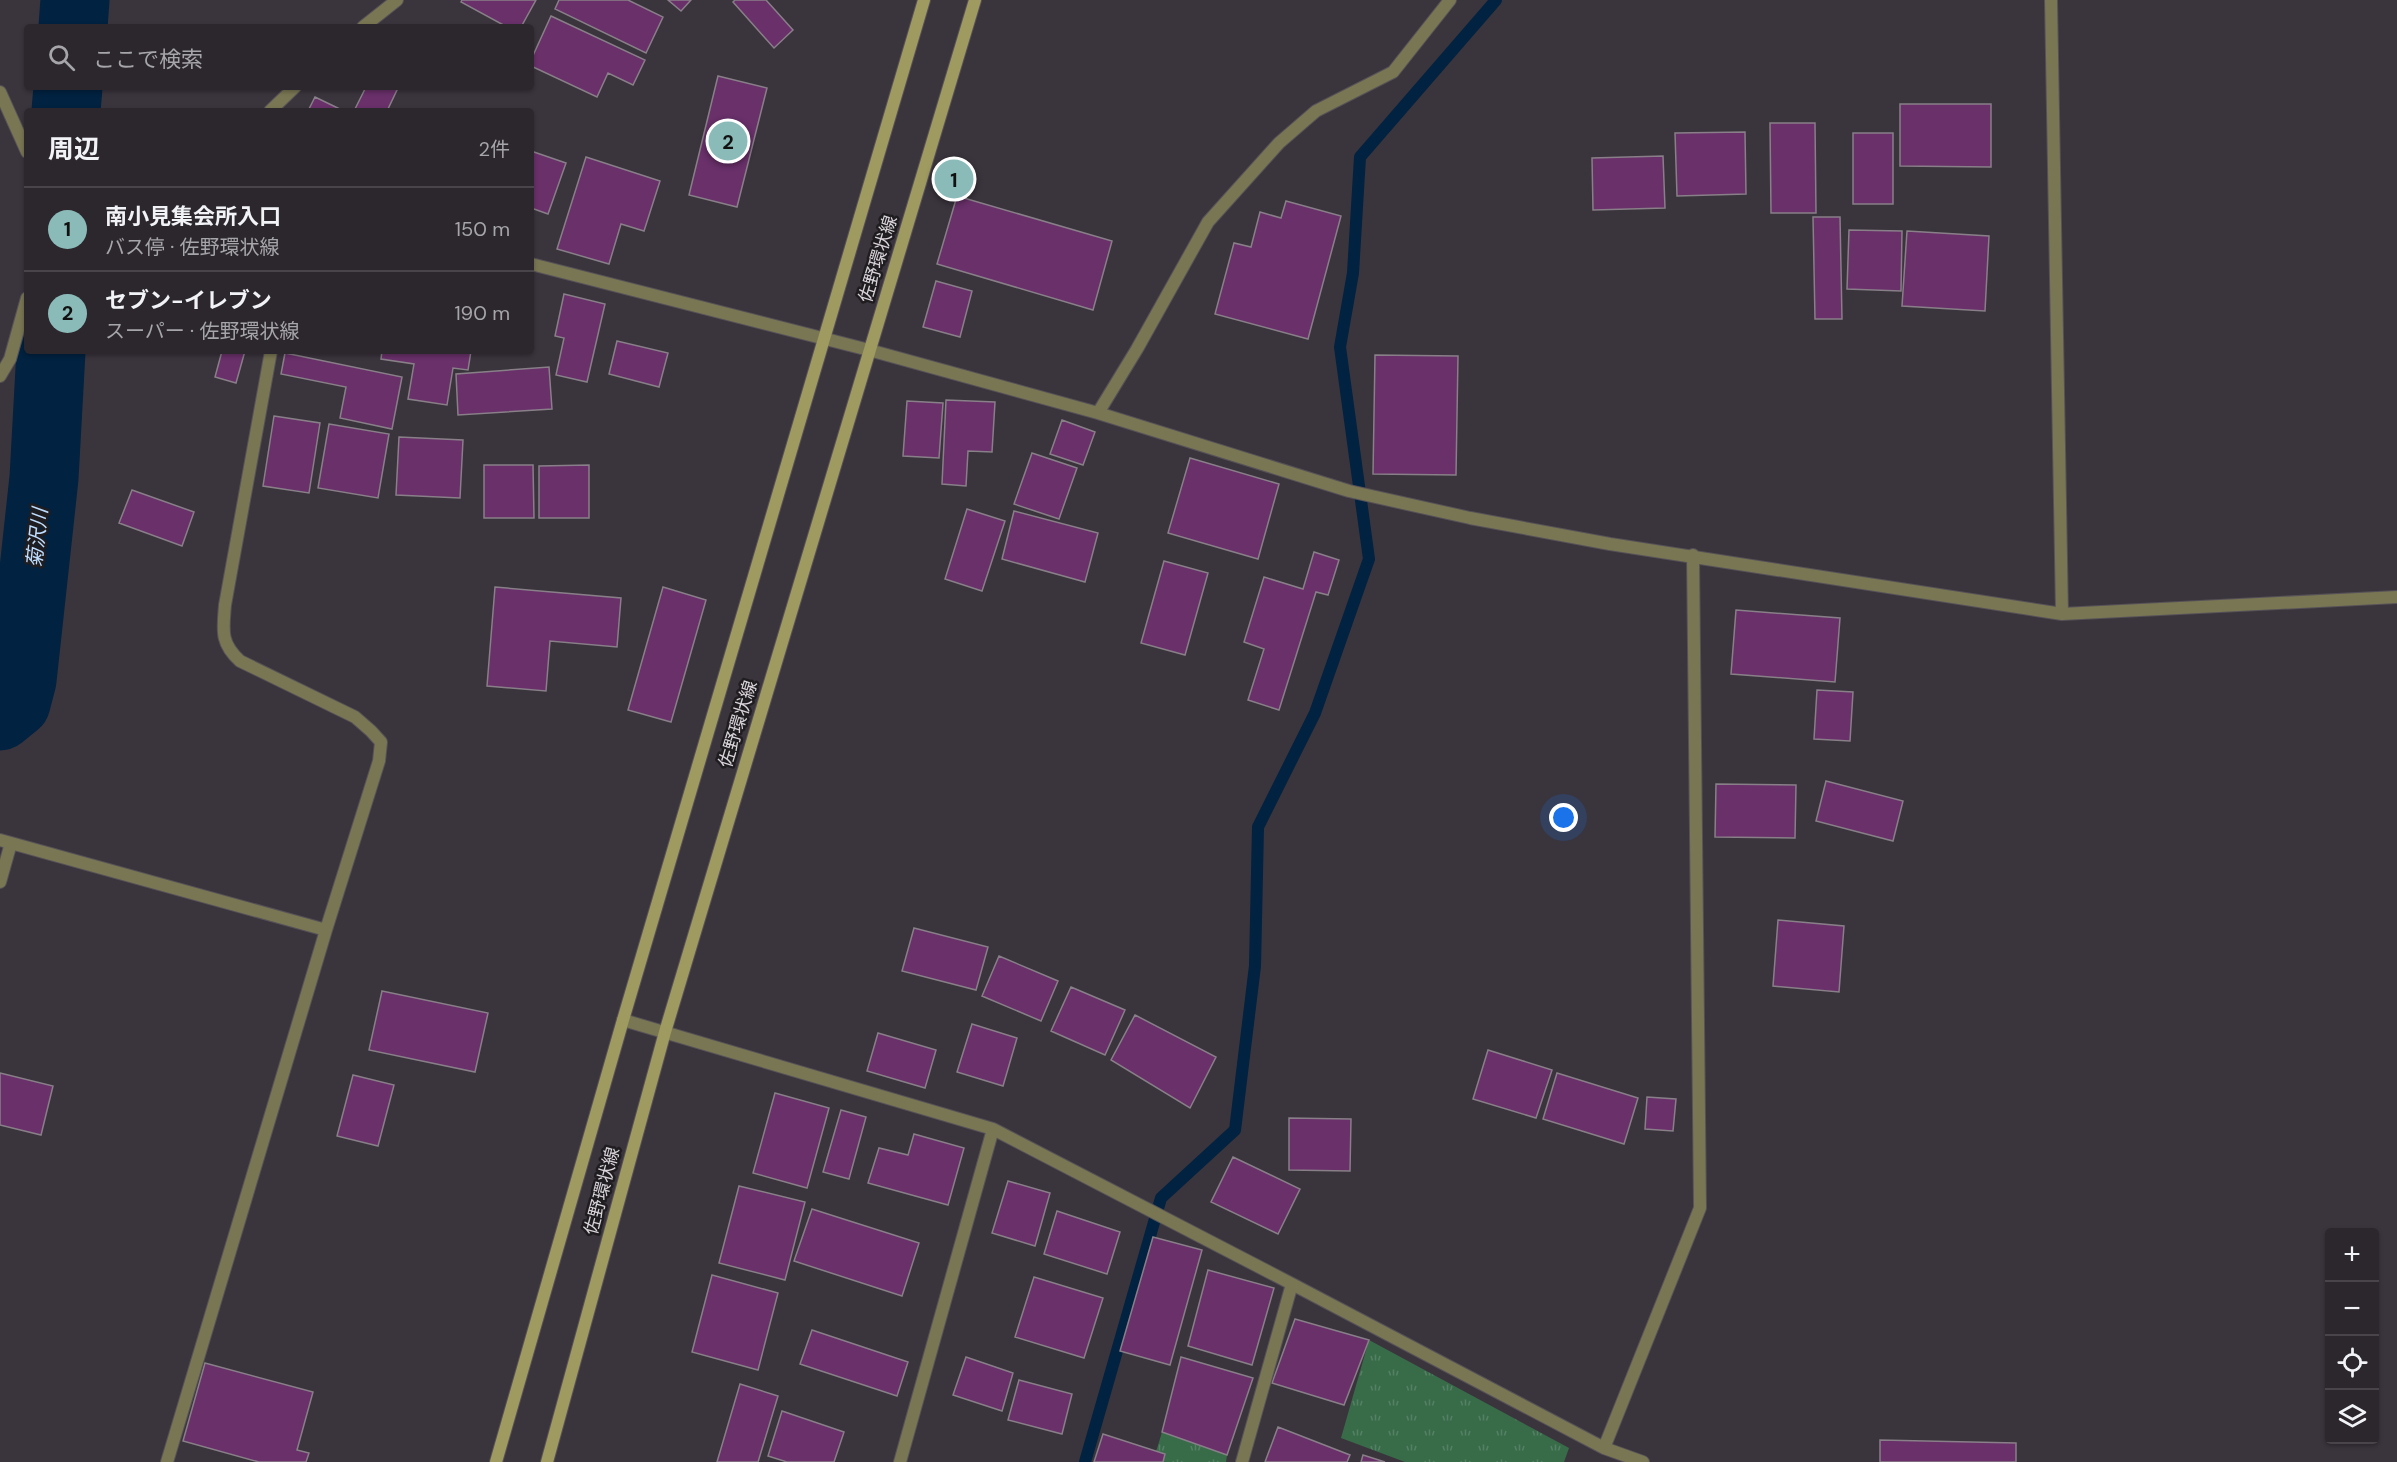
<!DOCTYPE html>
<html lang="ja">
<head>
<meta charset="utf-8">
<style>
  body { margin:0; font-family:"DM Sans","Noto Sans JP",sans-serif; background:#383339; color:#f1f3f6 }
  .controls { position:absolute; right:18px; bottom:18px; display:grid; overflow:hidden; border-radius:6px; box-shadow:0 2px 4px #0004 }
  .controls button { width:54px; height:54px; display:grid; place-items:center; padding:0; border:0; border-bottom:2px solid #484449; background:#2c272d; color:#f1f3f6; font:30px sans-serif }
  .you { position:absolute; left:1564px; top:818px; width:21px; height:21px; margin:-15px; border:4px solid #fff; border-radius:50%; background:#1a73e8; box-shadow:0 0 0 9px #1a73e833 }
  .badge { display:grid; place-items:center; width:39px; height:39px; border-radius:50%; background:#8bbbb9; color:#111; font-size:20px; font-weight:700 }
  .pin { position:absolute; translate:-50% -50%; border:3px solid #fff; box-shadow:0 2px 6px #0006 }
  .list { margin:0; padding:0; list-style:none }
  h2 { display:flex; justify-content:space-between; align-items:center; height:78px; margin:0; padding:0 24px; font-size:26px }
  h2 small { font-size:20px; font-weight:400; color:#a6a5aa }
  .list li { display:grid; grid-template-columns:39px 1fr auto; gap:18px; align-items:center; box-sizing:border-box; height:84px; padding:0 24px; border-top:2px solid #484449 }
  .list b { display:block; font-size:22px; white-space:nowrap }
  .list p { margin:0; font-size:20px; white-space:nowrap; color:#a6a5aa }
  .list em { font-size:20px; font-style:normal; color:#a6a5aa }
  .icon { flex:none; width:33px; height:33px; fill:none; stroke:currentColor; stroke-width:2; stroke-linecap:round; stroke-linejoin:round }
  .map { position:relative; flex:none; width:2397px; height:1462px; overflow:hidden }
  .search { position:absolute; background:#2c272d; box-shadow:0 2px 4px #0004; left:24px; top:24px; width:510px; height:66px; display:flex; align-items:center; gap:15px; box-sizing:border-box; padding:0 21px; border-radius:6px; color:#a6a5aa; font-size:22px }
  .panel { position:absolute; background:#2c272d; box-shadow:0 2px 4px #0004; left:24px; top:108px; width:510px; height:246px; border-radius:6px }
  .map>svg:first-child { display:block }
</style>
</head>
<body>
<div class="map">
<svg width="2397" height="1462" viewBox="0 0 2397 1462">
  <defs>
    <pattern id="grass-tufts" width="24" height="20" patternUnits="userSpaceOnUse" patternTransform="scale(1.5)"><rect width="24" height="20" fill="#386c49"/><path d="M3 7l-1-3M5 7V3M7 7l1-3M15 17l-1-3M17 17v-4M19 17l1-3" fill="none" stroke="#548063"/></pattern>
  </defs>
  <rect width="100%" height="100%" fill="#3a343c"/>
  <path fill="url(#grass-tufts)" d="M1369 1340 1569 1448 1564 1462H1405L1341 1438Z
    M1162 1432 1227 1455 1226 1462H1153Z"/>
  <g fill="none" stroke-linecap="round" stroke-linejoin="round">
    <path stroke="#012240" stroke-width="12" d="M1085 1462 1161 1198 1235 1130 1255 966 1258 827 1315 713 1369 559 1340 347 1353 273 1360 157 1496 0"/>
    <path stroke="#012240" stroke-width="69" d="M73 27 75 0
      M66 111 68 87
      M0 716 16 703 22 680 44 478 51 351"/>
  </g>
  <path fill="#69306a" stroke="#887f88" stroke-width="1.5" d="M462 0H536L521 27H507L461 2Z
    M559 0H628L663 17 646 53 555 9Z
    M668 0H691L681 11Z
    M735 0H766L793 30 774 48 733 2Z
    M551 16 645 60 633 85 608 73 597 97 531 66V60Z
    M718 76 767 88 737 207 689 195Z
    M366 87H392L397 90 387 111H354Z
    M315 97 344 111H308Z
    M1900 104H1991V167L1900 166Z
    M1770 123H1815L1816 213H1771Z
    M1745 132 1746 194 1677 196 1675 133Z
    M1853 133H1893V204H1853Z
    M531 151 566 163 548 214 531 208Z
    M1663 156 1665 208 1593 210 1592 158Z
    M586 157 660 181 644 231 621 224 609 264 557 249Z
    M957 196 1112 241 1093 310 937 264Z
    M1286 201 1341 216 1308 339 1215 314 1234 243 1251 247 1260 212 1281 218Z
    M1813 217H1840L1842 319H1815Z
    M1849 230 1902 231 1901 291 1847 289Z
    M1907 231 1989 236 1985 311 1902 306Z
    M936 281 972 291 960 337 923 327Z
    M564 294 605 304 587 382 556 375 564 338 555 336Z
    M617 341 668 353 659 387 609 374Z
    M222 351H245L236 383 215 377Z
    M382 351H471L468 370 453 368 447 405 408 399 414 364 381 359Z
    M285 353 402 377 392 429 340 418 346 387 281 374Z
    M1375 355 1458 356 1456 475 1373 474Z
    M549 367 552 409 458 415 456 374Z
    M946 400 995 402 992 452 968 451 966 486 942 484Z
    M907 401 943 403 939 458 903 456Z
    M274 416 320 423 309 493 263 486Z
    M1062 420 1095 432 1083 465 1050 454Z
    M329 424 389 434 378 498 318 488Z
    M399 437 463 440 460 498 396 495Z
    M1032 453 1077 468 1059 519 1014 504Z
    M1190 458 1279 484 1258 559 1168 533Z
    M484 465H533L534 518H484Z
    M589 465V518H539V466Z
    M132 490 194 512 182 546 119 523Z
    M967 509 1005 521 982 591 945 579Z
    M1014 511 1098 533 1085 582 1002 559Z
    M1314 552 1339 560 1328 595 1316 592 1279 710 1248 700 1264 649 1244 642 1264 577 1303 589Z
    M1164 561 1208 573 1185 655 1141 643Z
    M495 587 621 598 617 647 550 641 546 691 487 686Z
    M663 587 706 600 671 722 628 710Z
    M1736 610 1840 618 1835 682 1731 674Z
    M1817 690 1853 692 1850 741 1814 739Z
    M1826 781 1903 801 1893 841 1816 821Z
    M1716 784 1796 785 1795 838 1715 837Z
    M1778 920 1844 926 1839 992 1773 986Z
    M914 928 988 947 976 990 902 971Z
    M999 956 1058 981 1041 1021 982 996Z
    M1071 987 1125 1010 1105 1055 1051 1031Z
    M382 991 488 1013 475 1072 369 1050Z
    M1135 1015 1216 1057 1190 1108 1111 1060Z
    M972 1024 1017 1038 1003 1086 957 1072Z
    M878 1033 936 1050 925 1088 867 1071Z
    M1488 1050 1552 1070 1536 1118 1473 1099Z
    M0 1073 53 1086 41 1135 0 1125Z
    M1557 1073 1638 1098 1624 1144 1543 1119Z
    M353 1075 394 1085 378 1146 337 1136Z
    M775 1093 829 1108 807 1188 753 1173Z
    M1647 1097 1676 1099 1673 1131 1645 1129Z
    M841 1110 866 1117 849 1179 823 1172Z
    M1289 1118 1351 1119 1350 1171 1289 1170Z
    M914 1134 964 1148 948 1205 868 1183 879 1148 908 1155Z
    M1233 1157 1300 1189 1278 1234 1211 1202Z
    M1008 1181 1050 1193 1035 1246 992 1233Z
    M739 1186 805 1202 785 1280 719 1263Z
    M812 1209 919 1243 902 1296 794 1261Z
    M1057 1211 1120 1232 1107 1274 1044 1254Z
    M1153 1237 1202 1250 1170 1365 1120 1351Z
    M1208 1270 1274 1288 1252 1365 1188 1346Z
    M712 1275 778 1293 758 1370 692 1352Z
    M1034 1277 1103 1298 1084 1358 1015 1337Z
    M1295 1319 1369 1340 1344 1405 1272 1383Z
    M812 1330 908 1362 897 1396 800 1364Z
    M966 1357 1013 1373 1002 1411 953 1395Z
    M1181 1357 1253 1378 1227 1455 1162 1432Z
    M205 1363 313 1392 297 1450 309 1453 306 1462H259L183 1441Z
    M1019 1380 1072 1394 1062 1434 1008 1420Z
    M740 1384 778 1396 758 1462H717Z
    M782 1411 844 1432 834 1462H787L768 1456Z
    M1278 1427 1350 1455 1347 1462H1265Z
    M1103 1434 1165 1454 1163 1462H1094Z
    M1880 1440 2016 1443V1462H1880Z
    M1363 1455 1385 1462H1361Z"/>
  <g fill="none" stroke-linecap="round" stroke-linejoin="round">
    <g stroke="#565158" stroke-width="14">
      <path id="street" d="M2051 0 2062 614
        M363 27 397 0
        M0 92 27 152
        M270 111 295 87
        M531 264 869 350 1098 413 1349 491 1470 518 1610 544 2062 614 2397 597
        M0 376 10 359 27 298
        M1098 413 1137 349 1208 222 1279 143 1316 111 1393 72 1450 0
        M0 840 326 930
        M0 882 11 843
        M623 1020 993 1129 1292 1284 1604 1448 1643 1462
        M1604 1448 1700 1208 1693 555
        M167 1462 326 930 379 761 381 742 371 731 355 717 240 661C220 643 223 630 225 605L271 351
        M900 1462 993 1129
        M1242 1462 1292 1284"/>
    </g>
    <g stroke="#565158" stroke-width="14">
      <path id="secondary" d="M496 1462 623 1020 924 0
        M547 1462 665 1032 975 0"/>
    </g>
    <use href="#street" stroke="#797653" stroke-width="12"/>
    <use href="#secondary" stroke="#9e9a60" stroke-width="12"/>
  </g>
  <g text-anchor="middle" dominant-baseline="central" stroke-width="5" stroke-linejoin="round" paint-order="stroke">
    <g font-size="18" fill="#d8d4d9" stroke="#201d21">
      <text transform="translate(878 259) rotate(-73)">佐野環状線</text>
      <text transform="translate(738 724) rotate(-73)">佐野環状線</text>
      <text transform="translate(602 1191) rotate(-75)">佐野環状線</text>
    </g>
    <g font-size="20" font-style="italic" fill="#bdddff" stroke="#201d21">
      <text transform="translate(37 538) rotate(-84)">菊沢川</text>
    </g>
  </g>
</svg>
<div class="controls">
<button>+</button>
<button>−</button>
<button><svg class="icon" aria-label="locate" viewBox="0 0 24 24"><circle cx="12" cy="12" r="6"/><path d="M12 2v4M12 18v4M2 12h4M18 12h4"/></svg></button>
<button><svg class="icon" aria-label="layers" viewBox="0 0 24 24"><path d="M12 4l9 5-9 5-9-5zM3 14l9 5 9-5"/></svg></button>
</div>
<div class="you"></div>
<div class="pin badge" style="left:954px;top:179px">1</div>
<div class="pin badge" style="left:728px;top:141px">2</div>
<div class="search"><svg class="icon" aria-label="search" viewBox="0 0 24 24"><circle cx="10" cy="10" r="6"/><path d="M15 15l6 6"/></svg>ここで検索</div>
<section class="panel">
<h2>周辺<small>2件</small></h2>
<ul class="list">
<li><span class="badge">1</span><div><b>南小見集会所入口</b><p>バス停 · 佐野環状線</p></div><em>150 m</em></li>
<li><span class="badge">2</span><div><b>セブン-イレブン</b><p>スーパー · 佐野環状線</p></div><em>190 m</em></li>
</ul>
</section>
</div>
</body>
</html>
